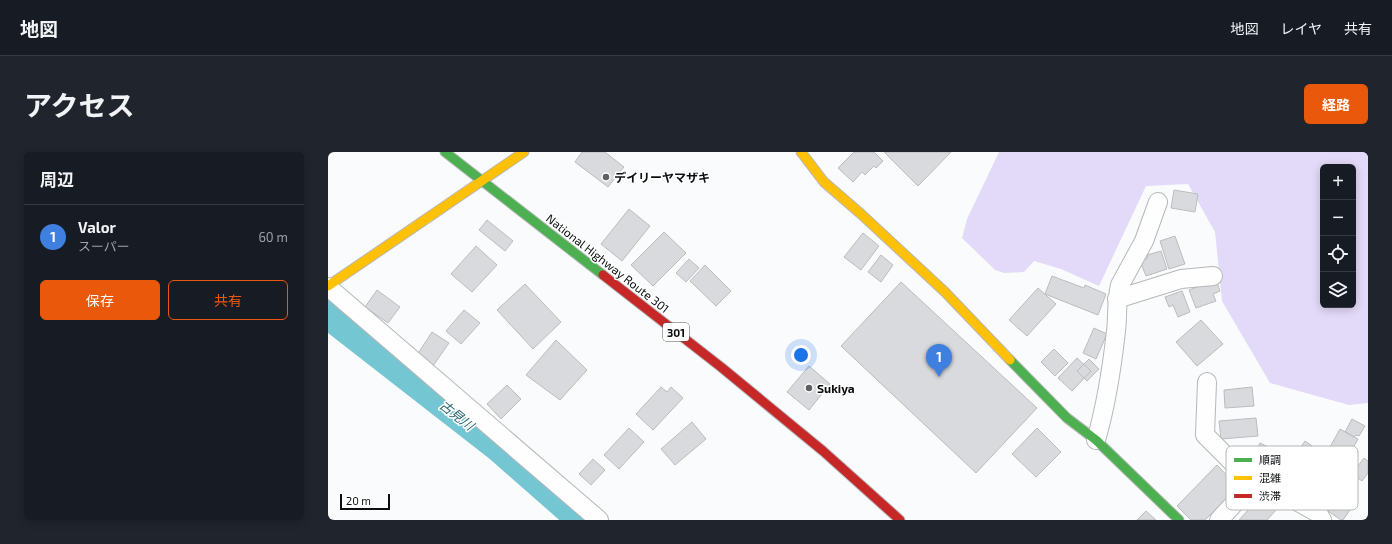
<!DOCTYPE html>
<html lang="ja">
<head>
<meta charset="utf-8">
<style>
  body { margin:0; font-family:"Exo 2","Noto Sans JP",sans-serif; background:#20242c; color:#f1f3f6 }
  .controls { position:absolute; right:12px; top:12px; display:grid; overflow:hidden; border-radius:6px; box-shadow:0 2px 10px #0003 }
  .controls button { width:36px; height:36px; display:grid; place-items:center; padding:0; border:0; border-bottom:1px solid #363941; background:#171b24; color:#f1f3f6; font:20px sans-serif }
  .scale { position:absolute; left:12px; bottom:10px; width:50px; box-sizing:border-box; padding-left:4px; border:2px solid #0b0d0f; border-top:0; font-size:11px; line-height:14px; white-space:nowrap; color:#0b0d0f; -webkit-text-stroke:3px #fff; paint-order:stroke }
  .you { position:absolute; left:473px; top:203px; width:14px; height:14px; margin:-10px; border:3px solid #fff; border-radius:50%; background:#1a73e8; box-shadow:0 0 0 6px #1a73e833 }
  .badge { display:grid; place-items:center; width:26px; height:26px; border-radius:50%; background:#ea580c; color:#fff; font-size:13px; font-weight:700 }
  .pin { position:absolute; translate:-50% -33px; filter:drop-shadow(0 1px 2px #0008) }
  .pin::after { content:''; position:absolute; top:21px; width:14px; height:12px; background:inherit; clip-path:polygon(0 0,100% 0,50% 100%) }
  .list { margin:0; padding:0; list-style:none }
  h2 { display:flex; justify-content:space-between; align-items:center; height:52px; margin:0; padding:0 16px; font-size:17px }
  h2 small { font-size:13px; font-weight:400; color:#9ea1a6 }
  .list li { display:grid; grid-template-columns:26px 1fr auto; gap:12px; align-items:center; box-sizing:border-box; height:64px; padding:0 16px; border-top:1px solid #363941 }
  .list b { display:block; font-size:15px; white-space:nowrap }
  .list p { margin:0; font-size:13px; white-space:nowrap; color:#9ea1a6 }
  .list em { font-size:13px; font-style:normal; color:#9ea1a6 }
  .actions { display:flex; gap:8px; padding:12px 16px }
  .actions a { flex:1; padding:9px 0; border:1px solid #ea580c; border-radius:6px; text-align:center; font-size:14px; color:#ea580c }
  .actions .main { background:#ea580c; color:#fff }
  .icon { flex:none; width:22px; height:22px; fill:none; stroke:currentColor; stroke-width:2; stroke-linecap:round; stroke-linejoin:round }
  .map { position:relative; flex:none; width:1040px; height:368px; overflow:hidden; border-radius:6px }
  header { display:flex; align-items:center; gap:24px; box-sizing:border-box; height:56px; padding:0 20px; background:#171b24; border-bottom:1px solid #363941 }
  header strong { font-size:19px }
  nav { display:flex; gap:22px; margin-inline-start:auto; font-size:14px }
  .intro { display:flex; align-items:center; justify-content:space-between; box-sizing:border-box; height:96px; padding:0 24px }
  h1 { margin:0; font-size:28px }
  .button { padding:10px 18px; border-radius:6px; background:#ea580c; color:#fff; font-size:14px; font-weight:700 }
  main { display:flex; gap:24px; padding:0 24px }
  aside { flex:1; background:#171b24; border-radius:6px; box-shadow:0 2px 10px #0003 }
  .map>svg:first-child { display:block }
</style>
</head>
<body>
<header>
<strong>地図</strong>
<nav><a>地図</a><a>レイヤ</a><a>共有</a></nav>
</header>
<div class="intro"><h1>アクセス</h1><a class="button">経路</a></div>
<main>
<aside>
<h2>周辺<small></small></h2>
<ul class="list">
<li><span class="badge" style="background:#3f7fe0">1</span><div><b>Valor</b><p>スーパー</p></div><em>60 m</em></li>
</ul>
<div class="actions"><a class="main">保存</a><a>共有</a></div>
</aside>
<div class="map">
<svg width="1040" height="368" viewBox="0 0 1040 368">
  <rect width="100%" height="100%" fill="#fafbfd"/>
  <path fill="#e3d9f8" fill-rule="evenodd" d="M671 0H1040V251L1021 253 942 231 894 149 887 80 860 32 818 34 771 134 733 117 706 109 696 120 676 121 667 118 634 86 639 67ZM995 15H1025V153H995Z"/>
  <g fill="none" stroke-linecap="round" stroke-linejoin="round">
    <path stroke="#75c6d3" stroke-width="30" d="M0 162 172 296 254 368"/>
  </g>
  <path fill="#d9dadd" stroke="#bcbcbf" d="M254 0H277L296 15 280 35 247 10Z
    M526 0H546L555 9 548 16 546 14 537 23 534 20 525 30 510 16Z
    M556 0H623L590 34Z
    M846 38 870 42 867 60 843 56Z
    M301 57 322 74 294 109 273 92Z
    M159 68 185 89 177 99 151 78Z
    M336 80 358 101 325 134 303 113Z
    M535 81 551 94 533 118 516 105Z
    M847 84 857 112 841 117 832 89Z
    M148 94 169 113 144 140 123 122Z
    M833 99 839 117 818 124 812 109 820 106 819 103Z
    M553 103 565 113 553 130 540 120Z
    M361 107 371 116 358 130 348 121Z
    M377 113 403 139 388 154 362 129Z
    M724 124 756 136 757 133 778 142 770 163 717 142Z
    M888 128 892 139 885 142 888 149 868 156 861 138Z
    M573 130 709 256 648 321 513 194Z
    M197 132 233 170 205 197 169 158Z
    M710 136 728 152 699 184 681 168Z
    M49 138 72 155 60 171 37 155Z
    M854 139 862 160 850 165 845 153 841 155 837 145Z
    M136 158 152 171 133 192 118 179Z
    M873 168 895 192 869 214 848 190Z
    M766 176 779 182 768 207 755 201Z
    M104 180 121 191 105 214 89 203Z
    M228 188 259 218 232 248 198 223Z
    M726 197 740 211 727 224 713 210Z
    M749 206 763 219 744 239 730 226Z
    M761 207 771 217 759 229 749 219Z
    M481 214 502 232 481 258 459 240Z
    M179 233 193 247 173 267 159 252Z
    M333 235 339 240 343 235 355 246 325 278 308 262Z
    M924 235 926 254 897 256 896 238Z
    M928 266 930 284 893 287 891 269Z
    M1024 267 1037 274 1031 284 1028 283 1026 285 1017 280Z
    M364 270 378 287 347 313 333 297Z
    M301 276 316 290 291 317 276 303Z
    M709 276 733 300 708 325 684 302Z
    M1012 277 1030 287 1016 312 998 302Z
    M977 289 996 302 982 323 962 310Z
    M932 291 949 299 938 321 921 313Z
    M1036 306 1040 309V321L1034 329 1024 322Z
    M265 307 277 318 263 333 251 322Z
    M889 313 910 335 877 368H863L849 354Z
    M1012 342 1026 352 1015 368H1013L1000 359Z
    M932 345 948 358 939 368H911Z
    M818 359 828 368H809Z"/>
  <g fill="none" stroke-linecap="round" stroke-linejoin="round">
    <g stroke="#b6b7b9" stroke-width="20">
      <path id="street" d="M0 135 271 368
        M789 147 853 127 885 124
        M879 230 877 283 925 331 945 336 990 361 994 368
        M768 288C778 254 784 215 788 179 790 163 788 148 792 133L816 89 830 50
        M891 368 925 331"/>
    </g>
    <g stroke="#b6b7b9" stroke-width="11">
      <path id="fast" d="M117 0 275 123
        M682 208 739 266 768 288 851 368"/>
    </g>
    <g stroke="#b6b7b9" stroke-width="11">
      <path id="slow" d="M473 0 496 30 533 62 617 140 682 208
        M0 134 196 0"/>
    </g>
    <g stroke="#b6b7b9" stroke-width="11">
      <path id="jam" d="M275 123 393 215 495 299 572 368"/>
    </g>
    <use href="#street" stroke="#fefeff" stroke-width="18"/>
    <use href="#fast" stroke="#4caf50" stroke-width="9"/>
    <use href="#slow" stroke="#ffc107" stroke-width="9"/>
    <use href="#jam" stroke="#c62828" stroke-width="9"/>
  </g>
  <g fill="#5f6062" stroke="#fff" stroke-width="1.5">
    <circle cx="278" cy="25" r="4"/>
    <circle cx="481" cy="236" r="4"/>
  </g>
  <g text-anchor="middle" dominant-baseline="central" stroke-width="3" stroke-linejoin="round" paint-order="stroke">
    <rect fill="#fff" stroke="#545657" stroke-width="1" x="335" y="171" width="26" height="18" rx="3"/>
    <g font-size="11" font-weight="bold" fill="#0b0d0f">
      <text x="348" y="180">301</text>
    </g>
    <g font-size="12" font-weight="bold" fill="#0b0d0f" stroke="#fff" text-anchor="start">
      <text x="286" y="25">デイリーヤマザキ</text>
      <text x="489" y="236">Sukiya</text>
    </g>
    <g font-size="12" fill="#0b0d0f" stroke="#fff">
      <text transform="translate(280 111) rotate(38)">National Highway Route 301</text>
    </g>
    <g font-size="13" font-style="italic" fill="#24616b" stroke="#fff">
      <text transform="translate(129 263) rotate(38)">古見川</text>
    </g>
  </g>
  <rect x="898" y="294" width="132" height="64" rx="6" fill="#fff" stroke="#b6b6b7" stroke-width="1"/>
  <rect x="906" y="306" width="18" height="4" fill="#4caf50"/>
  <rect x="906" y="324" width="18" height="4" fill="#ffc107"/>
  <rect x="906" y="342" width="18" height="4" fill="#c62828"/>
  <g font-size="11" fill="#0b0d0f">
    <text x="931" y="312">順調</text>
    <text x="931" y="330">混雑</text>
    <text x="931" y="348">渋滞</text>
  </g>
</svg>
<div class="controls">
<button>+</button>
<button>−</button>
<button><svg class="icon" aria-label="locate" viewBox="0 0 24 24"><circle cx="12" cy="12" r="6"/><path d="M12 2v4M12 18v4M2 12h4M18 12h4"/></svg></button>
<button><svg class="icon" aria-label="layers" viewBox="0 0 24 24"><path d="M12 4l9 5-9 5-9-5zM3 14l9 5 9-5"/></svg></button>
</div>
<div class="scale">20 m</div>
<div class="you"></div>
<div class="pin badge" style="left:611px;top:225px;background:#3f7fe0">1</div>
</div>
</main>
</body>
</html>
